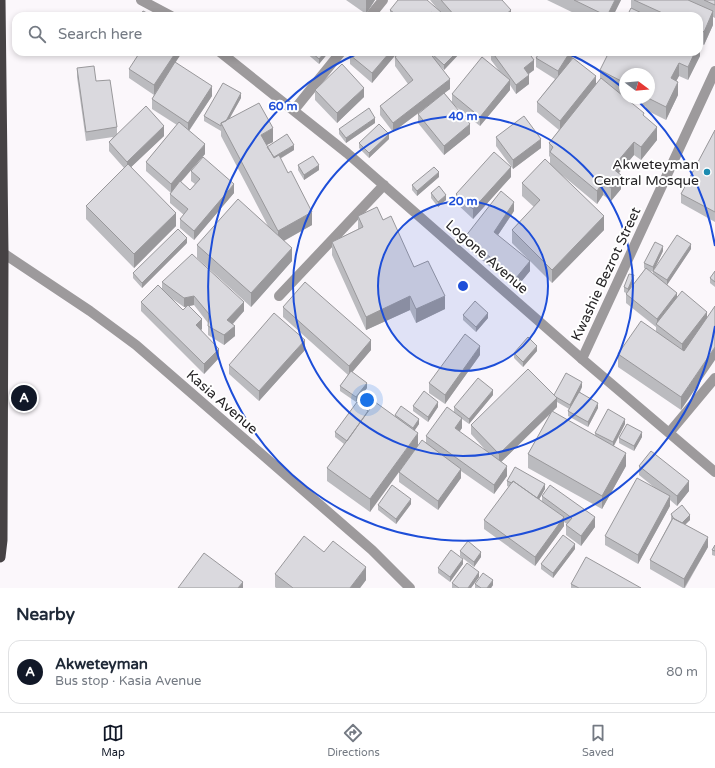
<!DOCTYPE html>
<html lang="en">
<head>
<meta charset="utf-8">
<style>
  body { margin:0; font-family:"Varela Round",sans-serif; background:#f2f2f3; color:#1f2937 }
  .compass { position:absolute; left:619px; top:68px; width:36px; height:36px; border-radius:50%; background:#fff; box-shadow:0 2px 6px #0003; rotate:106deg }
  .you { position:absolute; left:367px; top:400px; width:14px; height:14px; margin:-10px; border:3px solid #fff; border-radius:50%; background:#1a73e8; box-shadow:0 0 0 6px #1a73e833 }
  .badge { display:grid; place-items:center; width:26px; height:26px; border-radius:50%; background:#111827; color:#fff; font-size:13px; font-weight:700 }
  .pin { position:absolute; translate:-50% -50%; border:2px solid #fff; box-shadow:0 1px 4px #0006 }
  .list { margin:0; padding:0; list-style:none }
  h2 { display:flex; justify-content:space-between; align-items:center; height:52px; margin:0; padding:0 16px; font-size:17px }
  h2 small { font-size:13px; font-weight:400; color:#747a83 }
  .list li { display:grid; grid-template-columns:26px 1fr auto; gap:12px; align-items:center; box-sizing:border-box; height:64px; margin:0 8px 8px; padding:0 8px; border:1px solid #e0e1e3; border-radius:12px }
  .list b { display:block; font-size:15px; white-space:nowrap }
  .list p { margin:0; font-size:13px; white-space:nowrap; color:#747a83 }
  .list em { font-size:13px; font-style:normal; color:#747a83 }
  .icon { flex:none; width:22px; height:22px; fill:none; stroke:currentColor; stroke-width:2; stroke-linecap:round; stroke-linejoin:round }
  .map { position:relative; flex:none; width:715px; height:588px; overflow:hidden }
  .search { position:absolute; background:#fff; box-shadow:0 2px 6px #0003; left:12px; right:12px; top:12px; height:44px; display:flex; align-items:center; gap:10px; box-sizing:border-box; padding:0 14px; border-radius:12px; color:#747a83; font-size:15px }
  .sheet { height:124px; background:#fff }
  nav { display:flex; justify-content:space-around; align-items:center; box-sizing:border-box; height:56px; border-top:1px solid #e0e1e3; background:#fff; font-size:11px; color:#747a83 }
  nav a { display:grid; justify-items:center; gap:2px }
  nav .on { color:#111827 }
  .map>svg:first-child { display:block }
</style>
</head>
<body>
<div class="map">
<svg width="715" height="588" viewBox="0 0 715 588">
  <rect width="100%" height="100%" fill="#fbf7fb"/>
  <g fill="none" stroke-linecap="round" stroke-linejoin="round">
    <path stroke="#9d9a9c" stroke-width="10" d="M141 0 171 16
      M370 16 383 0
      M220 52 347 153 582 359 715 472
      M294 110 341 52
      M3 253 90 311 136 345 372 550 410 588
      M279 296 384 185
      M669 433 715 378"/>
    <path stroke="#9d9a9c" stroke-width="10" d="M582 359 715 71"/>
    <path stroke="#464244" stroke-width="11" d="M0 557 2 540 3 253 0 0"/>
  </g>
  <path fill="#bbbbbf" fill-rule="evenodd" d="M346 0H375L366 14Z
    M430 0H502L511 16H444L442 14V16H390V10L439 11Z
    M547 0H621L613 16H580Z
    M631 0H715V18L713 17V25L704 45 700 43V56L688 80 679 76 676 81 678 95 666 120 646 110V107L629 98H649V74H625V96L620 93 644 116 657 140 641 160 634 155 619 173 621 189 611 201 603 195 597 204 562 175 604 230 552 283 512 243V230L534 207 522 196V183L550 163V157L549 156V143L559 130 537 112V102L555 79 536 67V58L540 52H539H576L568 64 596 85 600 80V70L699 52V16H627L631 8Z
    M181 52V54L175 62 212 96 189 131 205 154 181 182 190 190 195 184 191 181V171L234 193 194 240 180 228V219L184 215 170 203V194L171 193 146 171V162L177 125 152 109V99L154 95 129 78V69Z
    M305 52H329L319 64Z
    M352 52H398L372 83 350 64V55Z
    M401 52H459V54L444 70 439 65 450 89 444 93 452 102V94L500 72 491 60V52H528L534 70 529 74V84L516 94 510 85V90L480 126 455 106 470 134 444 155 418 123V114L428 106 393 132 380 115V106L408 84 395 66V57Z
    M77 68 96 81 117 127V134L164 136 131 167 176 226 134 268 86 219V206L124 168 109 151V142L113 137 86 141 77 77Z
    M315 90 364 97 337 123 315 100Z
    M241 98 230 118 273 142 266 145 267 147 294 150 280 159 312 225 284 241 292 261 251 307 197 258V245L269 228 221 136V131L204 121V116Z
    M375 123 346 143 339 134V129Z
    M715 130V222L681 203V194Z
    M496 137 541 148 513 169 496 146Z
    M389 139 369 158 359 148V143Z
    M298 165 319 170 304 180 298 170Z
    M439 177 417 196 412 190V185Z
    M511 177 473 219 456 203V194Z
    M431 193 446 200 438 207 431 198Z
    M514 211 498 235 530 271 516 288 465 246V237Z
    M358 216 383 220 414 267 445 309 416 323 410 310 366 330 332 255V242L358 229Z
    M187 243 142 288 133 278V273Z
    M691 249 667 285 677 298 707 312 681 410 618 367V354L656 332V327L626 303V293L624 292V287L634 280 631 288 645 269 644 268V263L663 251 653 272 648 270 653 274V271Z
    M715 271V287L710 283V278Z
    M162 282 244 311 233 324 235 336 224 345 208 335V323L194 305 189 306 202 329 201 330 219 358 204 374 141 311V302L162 289ZM171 298 184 307H186L183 310Z
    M283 307 371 350 352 372 367 388 356 402 340 391V386L348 375 283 317Z
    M463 315 488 318 476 332 463 320Z
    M305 350 259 401 229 374V365Z
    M537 351 523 367 514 358V353Z
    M480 355 445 404 429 393V383Z
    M582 387 580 392 598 408 588 427 568 416V411L569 409 557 402V407L552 412 595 436V433L625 424 614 446 626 466 602 509 528 468V454L551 413 501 462 507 476 494 494 461 471V478L438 510 399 482V472L426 443V436L459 416 454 412V407L493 395 469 424 462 419V428L459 432 489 454 471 434V425L554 395Z
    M413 406 438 407 428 422 413 411Z
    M368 411 395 416V415L419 424 414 431 370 512 327 481V468L344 444 335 437V432Z
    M642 437 634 451 619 443V438Z
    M639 466 689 491 677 506 670 500V506L638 564 605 545V536L655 488 639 475Z
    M507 481 545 489 539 499 542 501V496L595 527 581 546 566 535V525L567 524 564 522V526L535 566 484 529V520L509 487 507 486Z
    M411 504 396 524 378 510V505Z
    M671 514 690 520 685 525 708 547 685 588H683L650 569V560L671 520Z
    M715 545V556L712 555V550Z
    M575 549 553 578 541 569V564Z
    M460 551 481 557 474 567 460 556Z
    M324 552 366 580 360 588H276L275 587V574Z
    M463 564 450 582 438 573V568Z
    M479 577 471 588H452V583Z
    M475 584 493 585 491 588H475Z
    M571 584 641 588H571Z"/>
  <path fill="#99989b" d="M366 0H375L366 14Z
    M615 0H621L613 16H607Z
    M511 10V16H504Z
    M713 11V25L704 45V32Z
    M431 12V16H428Z
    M700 42V56L688 80V67L695 52H699V45Z
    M176 52H181V54L154 95V85Z
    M325 52H329L319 64V59Z
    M390 52H398L372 83V73Z
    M457 52H459V54L444 70V65Z
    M570 52H576L558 81V71Z
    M534 60V70L524 77V68Z
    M679 63V76L671 91V78Z
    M529 75V84L516 94V85Z
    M596 76V86L560 130V121Z
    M450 79V89L393 132V123Z
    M510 80V90L480 126V117Z
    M678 82V95L666 120V107Z
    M212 86V96L188 132V123Z
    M364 88V97L337 123V113Z
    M241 93V98L224 128 223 126Z
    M375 118V123L346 143V138Z
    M470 124V134L444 155V146Z
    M164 126V136L127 171V162Z
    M657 127V140L641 160V147Z
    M273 128V142L261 148V135Z
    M389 134V139L369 158V153Z
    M541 139V148L513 169V160Z
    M634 142V155L612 181V168Z
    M205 144V154L171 193V184Z
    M294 145V150L274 162V157Z
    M319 165V170L304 180V175Z
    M511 167V177L473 219V209Z
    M439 172V177L417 196V191Z
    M621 175V189L611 201V188Z
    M603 182V195L597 204V191Z
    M234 184V193L194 240V231Z
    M446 195V200L438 207V202Z
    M514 202V211L494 241V232Z
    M312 212V225L278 244V231Z
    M176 213V226L134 268V254Z
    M604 216V230L552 283V270Z
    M187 238V243L142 288V283Z
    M691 244V249L667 285V280Z
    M663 246V251L653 272V267Z
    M292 248V261L251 307V293Z
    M530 261V271L516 288V278Z
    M634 275V280L628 294V289Z
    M677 293V302L657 324V319Z
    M194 296V305L184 307V298Z
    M410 296V310L366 330V317Z
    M445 296V309L416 323V309Z
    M244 302V311L227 330V320Z
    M707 312V322L682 354V344Z
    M488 313V318L476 332V327Z
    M202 319V329L196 335V325Z
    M235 326V336L224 345V335Z
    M305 340V350L259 401V391Z
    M371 340V350L349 376V366Z
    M480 346V355L445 404V395Z
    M537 346V351L523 367V362Z
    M715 347V360L681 410V397Z
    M219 349V358L204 374V364Z
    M582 382V387L570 410V405Z
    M367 383V388L356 402V397Z
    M493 390V395L469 424V419Z
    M557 398V407L499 464V454Z
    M438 402V407L428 422V417Z
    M598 403V408L588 427V422Z
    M462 418V428L455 438V428Z
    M419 419V424L413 433V428Z
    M625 419V424L613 447V442Z
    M642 432V437L634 451V446Z
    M418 433V446L370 512V499Z
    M626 453V466L602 509V496Z
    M507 466V476L494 494V485Z
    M461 469V478L438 510V501Z
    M689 481V491L677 506V496Z
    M545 484V489L537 503V498Z
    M670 496V506L638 564V555Z
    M411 499V504L396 524V519Z
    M690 515V520L679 530V525Z
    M564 517V526L535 566V557Z
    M595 517V527L581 546V536Z
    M708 537V547L684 588V579Z
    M575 544V549L553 578V573Z
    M481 552V557L474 567V562Z
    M463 559V564L450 582V577Z
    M366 567V580L360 588H350Z
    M479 572V577L471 588H468Z
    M493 580V585L491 588H487Z
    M243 582V588H238Z"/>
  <path fill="#dad9de" stroke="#99989b" d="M398 0H427L442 13 439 16H436L431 12 428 16H398L390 10Z
    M441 0H502L511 10 504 16H455Z
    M574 0H615L607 16Z
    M634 0H688L713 11 704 32 699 29V16H669Z
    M704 0H715V5Z
    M631 8 648 16H627Z
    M143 11 153 16H140Z
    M140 52H176L154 85 129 69Z
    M311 52H325L319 59Z
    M352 52H390L372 73 350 55Z
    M401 52H429L450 79 393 123 380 106 413 80 395 57Z
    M430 52H457L444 65Z
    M492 52H528L534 60 524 68 529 75 516 85Z
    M540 52H570L558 71 536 58Z
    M609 52H695L688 67 679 63 671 78 678 82 666 107 648 98H649V74H625V83L600 70Z
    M482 57 510 80 480 117 452 94Z
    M573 58 596 76 560 121 537 102Z
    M175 62 212 86 188 123 152 99Z
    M342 64 364 88 337 113 315 90Z
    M94 66 96 81 110 80 117 127 86 132 77 68Z
    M601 78 644 113 643 115 657 127 641 147 634 142 612 168 621 175 611 188 603 182 597 191 550 152 553 147 549 143Z
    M223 83 241 93 226 121 221 123V126L204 116Z
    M444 93 470 124 444 146 418 114Z
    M259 103 273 128 261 135 274 158 279 155 288 173 291 171 312 212 278 231 221 123Z
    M146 106 164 126 127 162 109 142Z
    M369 108 375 118 346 138 339 129Z
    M524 116 541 139 513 160 496 137Z
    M179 122 205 144 171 184 146 162Z
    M379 124 389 134 369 153 359 143Z
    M715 130V212L681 194Z
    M287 134 294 145 274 157 267 147Z
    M494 152 511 167 473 209 456 194Z
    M313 156 319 165 304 175 298 165Z
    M203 157 234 184 194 231 180 219 188 209 170 194 180 181 190 190 200 179 191 171Z
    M545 159 604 216 552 270 512 230 540 200 522 183Z
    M128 164 176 213 134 254 86 206Z
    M434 167 439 172 417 191 412 185Z
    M439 186 446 195 438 202 431 193Z
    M501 191 514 202 494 232 530 261 516 278 465 237Z
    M238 199 292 248 251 293 197 245Z
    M377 207 383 220 391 216 414 267 428 261 445 296 416 309 410 296 366 317 332 242 363 227 358 216Z
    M178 229 187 238 142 283 133 273Z
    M677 235 691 244 667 280 653 271Z
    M655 242 663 246 653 267 644 263Z
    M192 254 244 302 227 320 235 326 224 335 208 326 209 314 194 296 184 298 162 282Z
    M646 268 677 293 657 319 626 294Z
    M715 271V282L710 278Z
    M629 274 634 275 628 289 624 287Z
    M305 282 371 340 349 366 283 307Z
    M158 285 183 310 188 305 202 319 196 325 219 349 204 364 141 302Z
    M682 291 707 312 682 344 656 324Z
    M475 301 488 313 476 327 463 315Z
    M715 306V347L681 397 618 354 641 321 684 351Z
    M274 313 305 340 259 391 229 365Z
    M465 334 480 346 445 395 429 383Z
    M528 337 537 346 523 362 514 353Z
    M528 369 557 398 499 454 471 425Z
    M351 371 367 383 356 397 340 386Z
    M566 373 582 382 570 405 556 397 554 395Z
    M478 378 493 390 469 419 454 407Z
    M424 391 438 402 428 417 413 406Z
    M579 392 598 403 588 422 568 411Z
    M357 402 368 411 347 441 335 432Z
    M375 402 418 433 370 499 327 468Z
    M401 406 419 419 413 428 395 415Z
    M447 407 462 418 455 428 507 466 494 485 426 436Z
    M608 409 625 419 613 442 595 433Z
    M552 411 626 453 602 496 528 454Z
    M627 424 642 432 634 446 619 438Z
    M422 440 461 469 438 501 399 472Z
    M651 451 689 481 677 496 639 466Z
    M515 467 545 484 537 498 513 481 512 483 507 481Z
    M637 478 670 496 638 555 605 536Z
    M513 481 564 517 535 557 484 520Z
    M392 485 411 499 396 519 378 505Z
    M550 485 595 517 581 536 566 525 572 518 542 496Z
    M682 505 690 515 682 523 674 519 671 514Z
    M673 518 708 537 684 579 650 560Z
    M563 535 575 544 553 573 541 564Z
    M304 536 324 552 333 541 366 567 350 588H293L275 574Z
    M468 541 481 552 474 562 460 551Z
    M715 545V551L712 550Z
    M451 550 463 559 450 577 438 568Z
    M204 553 243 582 238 588H178Z
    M586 557 641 588H579L571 584Z
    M467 563 479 572 468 588H459L452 583Z
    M483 573 493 580 487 588H481L475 584Z"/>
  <circle cx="463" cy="286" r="85" fill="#1d4ed8" fill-opacity=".12"/>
  <g fill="none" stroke="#1d4ed8" stroke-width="2">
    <circle cx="463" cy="286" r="85"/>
    <circle cx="463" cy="286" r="170"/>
    <path d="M715 326A255 255 0 1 1 361 52M565 52A255 255 0 0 1 623 88M637 100A255 255 0 0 1 715 246"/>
  </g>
  <circle fill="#1c8bb0" stroke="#fff" stroke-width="1.5" cx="707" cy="172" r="4"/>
  <g text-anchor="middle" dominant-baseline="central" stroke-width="4" stroke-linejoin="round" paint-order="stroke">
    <g font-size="14" fill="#262426" stroke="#fff" text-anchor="end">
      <text x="699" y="164">Akweteyman<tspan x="699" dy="16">Central Mosque</tspan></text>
    </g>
    <g font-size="14" fill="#262426" stroke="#fff">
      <text transform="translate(487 257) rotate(41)">Logone Avenue</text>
      <text transform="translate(606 274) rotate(-65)">Kwashie Bezrot Street</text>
      <text transform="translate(222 402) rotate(41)">Kasia Avenue</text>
    </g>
  </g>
  <circle cx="463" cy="286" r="6" fill="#1d4ed8" stroke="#fff" stroke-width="2"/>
  <g font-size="12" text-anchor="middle" font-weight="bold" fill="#1d4ed8" stroke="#fff" stroke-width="4" stroke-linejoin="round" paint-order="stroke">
    <text x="283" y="110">60 m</text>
    <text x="463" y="120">40 m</text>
    <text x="463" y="205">20 m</text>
  </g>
</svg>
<svg class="compass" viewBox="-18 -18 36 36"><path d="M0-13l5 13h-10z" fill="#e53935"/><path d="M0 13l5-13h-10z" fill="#747a83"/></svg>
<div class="you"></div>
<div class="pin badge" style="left:24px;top:398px">A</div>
<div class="search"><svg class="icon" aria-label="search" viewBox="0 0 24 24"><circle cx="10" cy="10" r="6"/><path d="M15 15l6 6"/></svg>Search here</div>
</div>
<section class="sheet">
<h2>Nearby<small></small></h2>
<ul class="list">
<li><span class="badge">A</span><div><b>Akweteyman</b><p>Bus stop · Kasia Avenue</p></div><em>80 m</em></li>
</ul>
</section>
<nav>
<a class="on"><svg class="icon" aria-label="map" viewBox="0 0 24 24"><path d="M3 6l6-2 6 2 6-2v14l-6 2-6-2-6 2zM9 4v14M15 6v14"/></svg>Map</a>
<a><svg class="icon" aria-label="directions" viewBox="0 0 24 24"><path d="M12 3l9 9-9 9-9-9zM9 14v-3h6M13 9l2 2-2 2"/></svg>Directions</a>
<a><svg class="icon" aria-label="saved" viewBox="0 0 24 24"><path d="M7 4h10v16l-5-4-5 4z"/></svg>Saved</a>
</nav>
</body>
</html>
